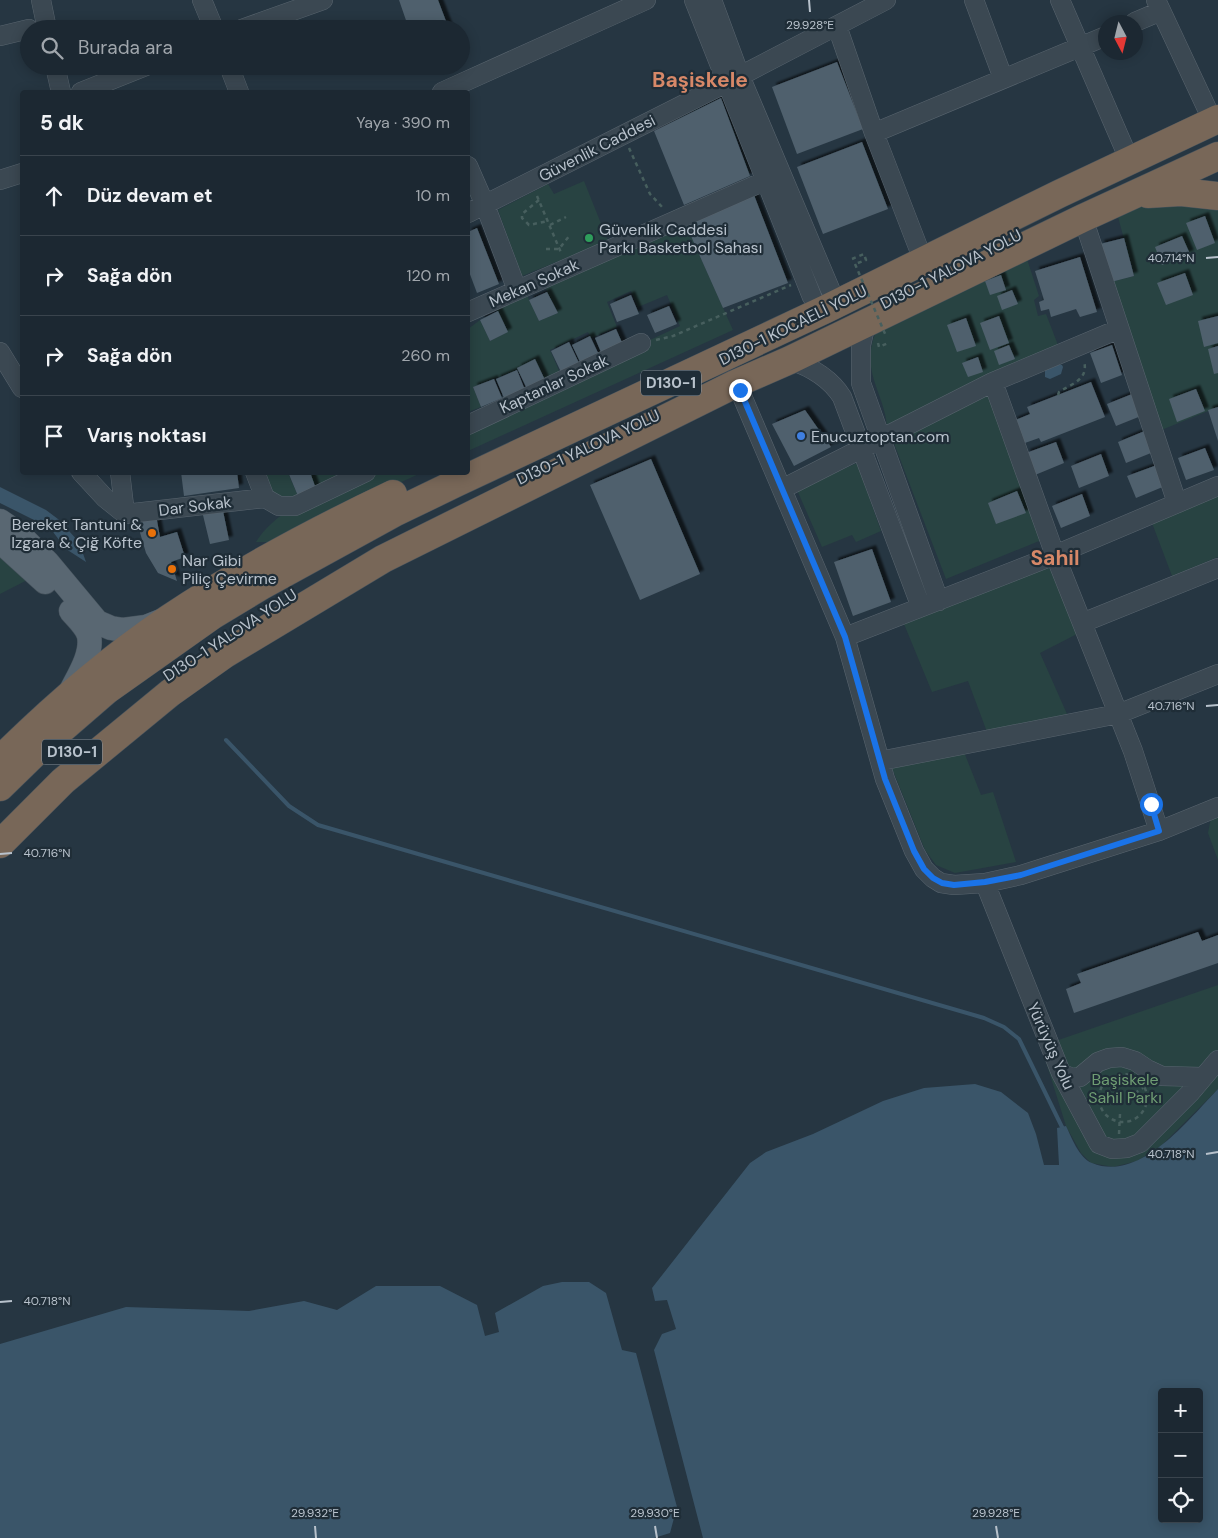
<!DOCTYPE html>
<html lang="tr">
<head>
<meta charset="utf-8">
<style>
  body { margin:0; font-family:"DM Sans",sans-serif; background:#29343e; color:#f1f3f6 }
  .controls { position:absolute; right:15px; bottom:15px; display:grid; overflow:hidden; border-radius:5px; box-shadow:0 2px 12px #0003 }
  .controls button { width:45px; height:45px; display:grid; place-items:center; padding:0; border:0; border-bottom:1px solid #3a444d; background:#1c2832; color:#f1f3f6; font:25px sans-serif }
  .compass { position:absolute; left:1098px; top:15px; width:45px; height:45px; border-radius:50%; background:#1c2832; box-shadow:0 2px 12px #0003; rotate:173deg }
  .stop { position:absolute; width:15px; height:15px; margin:-11px; border:4px solid #1a73e8; border-radius:50%; background:#fff }
  .stop.end { background:#1a73e8; border-color:#fff; box-shadow:0 1px 5px #0008 }
  .list { margin:0; padding:0; list-style:none }
  h2 { display:flex; justify-content:space-between; align-items:center; height:65px; margin:0; padding:0 20px; font-size:21px }
  h2 small { font-size:16px; font-weight:400; color:#a0a6ac }
  .list li { display:grid; grid-template-columns:32px 1fr auto; gap:15px; align-items:center; box-sizing:border-box; height:80px; padding:0 20px; border-top:1px solid #3a444d }
  .list b { display:block; font-size:19px; white-space:nowrap }
  .list em { font-size:16px; font-style:normal; color:#a0a6ac }
  .icon { flex:none; width:28px; height:28px; fill:none; stroke:currentColor; stroke-width:2; stroke-linecap:round; stroke-linejoin:round }
  .map { position:relative; flex:none; width:1218px; height:1538px; overflow:hidden }
  .search { position:absolute; background:#1c2832; box-shadow:0 2px 12px #0003; left:20px; top:20px; width:450px; height:55px; display:flex; align-items:center; gap:12px; box-sizing:border-box; padding:0 18px; border-radius:28px; color:#a0a6ac; font-size:19px }
  .panel { position:absolute; background:#1c2832; box-shadow:0 2px 12px #0003; left:20px; top:90px; width:450px; height:385px; border-radius:5px }
  .map>svg:first-child { display:block }
</style>
</head>
<body>
<div class="map">
<svg width="1218" height="1538" viewBox="0 0 1218 1538">
  <defs>
    <filter id="shadow"><feDropShadow dx="4" dy="-4" stdDeviation="1" flood-color="#0009"/></filter>
  </defs>
  <rect width="100%" height="100%" fill="#263642"/>
  <path fill="#284342" d="M584 181 608 241 522 276 498 210 548 184 554 194Z
    M1129 204H1218V407L1159 431 1111 282 1134 276 1118 217Z
    M686 225 733 330 468 451V425L680 326 667 295 638 307 631 291 607 302 617 327 591 338 588 332 550 350 560 373 545 380 535 360 517 368V370L473 387 481 407 468 412V329L480 320 490 341 507 332 494 304 525 291 539 321 558 313 547 292 545 282Z
    M1027 259 1039 296 1034 300 1038 316 1046 314 1058 345 986 376 1044 539 946 579 887 425C883 391 861 371 875 334Z
    M857 463 881 531 856 542 852 535 822 547 797 490Z
    M265 473H288L298 496H278L273 491Z
    M310 473H334L336 476 316 489Z
    M366 473H421L271 542H256C277 507 330 489 366 473Z
    M1218 495V557L1172 576 1152 523Z
    M0 547 37 575 0 594Z
    M1049 567 1077 634 1040 653 1067 714 987 732 968 681 932 692 904 624Z
    M964 752 981 795 993 792 1016 862 955 873 936 865 925 850 892 768Z
    M1218 814V860L1208 833 1211 817Z
    M1218 985V1089L1161 1146 1137 1161 1113 1167 1091 1163 1081 1153 1066 1126 1041 1046Z"/>
  <path fill="#3a5569" fill-rule="evenodd" d="M1058 364 1062 365 1063 367 1061 374 1050 379 1045 377V370Z
    M0 487 46 510 58 519 79 542 86 562 66 549 50 528 0 503Z
    M975 1084 1001 1092 1028 1113 1036 1134 1044 1165H1059L1057 1128 1066 1126C1072 1138 1079 1158 1092 1163 1140 1183 1189 1119 1218 1089V1538H703L654 1350 662 1334 676 1329 667 1300 655 1301 652 1288 750 1163 766 1152 813 1134 883 1101 924 1088ZM1162 1392H1199V1519H1162Z
    M562 1282H589L606 1293 622 1350 636 1353 677 1507 670 1533 654 1538H0V1344L126 1307 249 1311 304 1301 337 1310 376 1286H440L477 1305 485 1336 499 1332 495 1313 543 1286Z"/>
  <g fill="none" stroke-linecap="round" stroke-linejoin="round">
    <path stroke="#3a5569" stroke-width="4" d="M226 740 289 806 318 825 984 1018 1004 1027 1019 1039 1062 1127"/>
  </g>
  <path fill="#4f606d" filter="url(#shadow)" d="M399 0H438L449 29H409Z
    M837 62 863 129 797 154 772 87Z
    M721 98 750 176 684 205 654 131Z
    M862 142 888 209 823 234 797 167Z
    M754 195 788 283 723 308 686 225Z
    M1205 216 1215 243 1197 250 1186 223Z
    M477 228 499 284 477 293 468 269V232Z
    M1182 236 1190 254 1162 265 1155 247Z
    M1124 238 1134 276 1111 282 1100 244Z
    M1080 257 1097 312 1080 317 1076 309 1051 317 1049 309 1041 311 1039 302 1044 300 1035 271Z
    M1185 273 1193 295 1166 305 1157 283Z
    M1001 275 1006 290 990 295 985 281Z
    M1012 290 1018 304 1002 310 997 296Z
    M547 292 558 313 539 321 529 300Z
    M631 295 639 314 617 322 610 304Z
    M669 306 677 324 655 333 647 315Z
    M498 311 508 332 490 341 480 320Z
    M999 316 1009 343 990 350 980 323Z
    M1218 316V343L1204 347 1198 321Z
    M966 318 976 346 957 352 947 325Z
    M616 329 624 347 603 357 595 338Z
    M590 336 600 357 582 366 572 345Z
    M569 342 579 363 561 372 551 351Z
    M1009 345 1015 359 999 365 994 351Z
    M1112 345 1122 375 1101 383 1090 353Z
    M1218 346V373L1214 374 1208 349Z
    M978 357 983 372 968 377 962 363Z
    M535 359 545 380 527 389 517 368Z
    M517 370 525 390 504 398 496 379Z
    M494 379 502 398 481 407 473 387Z
    M1091 382 1105 417 1041 442 1039 438 1022 444 1013 421 1030 414 1027 407Z
    M1196 389 1205 411 1177 422 1169 399Z
    M1137 392 1146 414 1116 426 1107 404Z
    M1218 407V441L1208 410Z
    M805 410 831 447 794 466 772 424Z
    M1147 430 1156 451 1126 463 1118 442Z
    M1056 442 1064 463 1035 475 1026 453Z
    M1205 448 1214 470 1186 480 1178 458Z
    M1101 454 1109 476 1079 488 1071 466Z
    M651 459 700 574 640 600 590 485Z
    M1157 465 1165 486 1136 498 1127 476Z
    M181 472H237L239 488 184 496Z
    M288 472H310L316 489 298 496Z
    M1017 491 1026 513 996 524 988 503Z
    M1082 494 1090 516 1061 528 1052 506Z
    M222 506 229 540 210 544 202 511Z
    M156 515 160 537 177 532 185 557 171 562 177 581 158 573 146 553 136 519Z
    M872 549 891 602 853 616 834 562Z
    M1198 932 1202 941 1218 935V963L1074 1013 1066 989 1081 983 1077 974Z"/>
  <g fill="none" stroke-linecap="round" stroke-linejoin="round">
    <g stroke="#59656f" stroke-width="20">
      <path id="minor" d="M41 0 47 29
        M202 0 214 29
        M694 0 812 297
        M712 0 740 76 830 289
        M974 0 1003 78
        M1060 0 1125 150
        M1156 0 1208 111
        M1135 22 1161 11
        M837 26 874 133 918 247
        M242 29 323 0
        M0 36 29 29
        M55 66 61 92
        M229 66 239 92
        M81 92 146 66
        M442 92 646 0
        M874 133 1106 36
        M468 166 485 205 517 290
        M0 180 22 173
        M468 213 740 76 886 0
        M1083 218 1177 503
        M468 312 765 181
        M866 323 861 345V383L939 601
        M0 352 22 388
        M790 360C811 367 830 378 842 397L921 607
        M993 382 1055 555 1133 751 1159 831
        M735 384 739 389 845 637 885 779 914 851 924 869 933 878 941 883 954 885 985 883 1021 875 1159 831 1218 807
        M468 425 641 343
        M81 472 105 498 125 514
        M120 472 125 514
        M255 472 265 498 279 506H295L366 472
        M782 489 993 382 1119 329
        M125 514 265 498
        M1082 623 1218 568
        M845 637 1055 555 1218 486
        M880 761 1118 714 1218 674
        M985 883 1061 1073 1099 1144 1112 1149 1127 1148 1140 1143 1190 1093 1218 1060
        M1061 1073 1072 1078 1080 1077 1098 1062 1109 1058 1122 1057 1135 1061 1147 1069 1162 1076 1202 1077"/>
    </g>
    <g stroke="#44515b" stroke-width="25">
      <path id="major" d="M0 521 19 534 47 562 97 622 111 628 123 630 146 627 161 621
        M0 541 45 582
        M69 695C77 678 93 655 89 636 87 627 77 618 71 611"/>
    </g>
    <g stroke="#45525c" stroke-width="29">
      <path id="highway" d="M1148 194 1181 192 1218 196
        M0 760C51 709 108 660 168 619 238 572 317 530 393 494
        M0 787 40 748 107 690 213 615 261 586 394 513 456 483 826 309 1059 194 1218 119
        M0 844 63 781 170 693 225 654 383 559 735 384 790 360 1083 218 1218 156"/>
    </g>
    <path stroke="#475f5e" stroke-width="2.5" stroke-dasharray="4 4" stroke-linecap="butt" d="M629 148 650 194 664 209
      M537 196 562 255
      M539 200 522 214V218L529 225 548 221
      M550 225 566 217
      M546 249H559L570 235
      M852 259 864 254 866 260 855 264
      M656 340 673 336 791 285
      M878 343 879 347 888 343
      M1058 395 1059 392C1071 384 1089 380 1084 361
      M1099 1098a24 24 0 1 1 48 0a24 24 0 1 1-48 0Z
      M1108 1078 1114 1087
      M1135 1093 1143 1088
      M1119 1134 1120 1114"/>
    <use href="#minor" stroke="#3b4852" stroke-width="19"/>
    <use href="#major" stroke="#596772" stroke-width="24"/>
    <use href="#highway" stroke="#786758" stroke-width="28"/>
    <path stroke="#475f5e" stroke-width="2.5" stroke-dasharray="4 4" stroke-linecap="butt" d="M855 264 886 336"/>
  </g>
  <g fill="none" stroke-linecap="round" stroke-linejoin="round">
    <path stroke="#1a73e8" stroke-width="6" d="M740 390 845 637 885 779 914 851 924 869 933 878 942 883 954 885 985 882 1021 875 1159 831 1151 804"/>
  </g>
  <path fill="none" stroke="#b8c2cc" stroke-width="2" d="M809 0 810 12M1206 258 1218 257M1206 706 1218 705M0 854 12 853M1206 1154 1218 1152M0 1302 12 1301M315 1526 316 1538M655 1526 657 1538M996 1526 998 1538"/>
  <circle fill="#2e9e5b" stroke="#1f2d37" stroke-width="2" cx="589" cy="238" r="5"/>
  <circle fill="#3f7fe0" stroke="#1f2d37" stroke-width="2" cx="801" cy="436" r="5"/>
  <g fill="#e8710a" stroke="#1f2d37" stroke-width="2">
    <circle cx="152" cy="533" r="5"/>
    <circle cx="172" cy="569" r="5"/>
  </g>
  <g text-anchor="middle" dominant-baseline="central" stroke-width="4.5" stroke-linejoin="round" paint-order="stroke">
    <g fill="#1f2d37" stroke="#8a959f" stroke-width="1">
      <rect x="641" y="370.5" width="60" height="25" rx="4"/>
      <rect x="42" y="739.5" width="60" height="25" rx="4"/>
    </g>
    <g font-size="15" font-weight="bold" fill="#b8c2cc">
      <text x="671" y="383">D130-1</text>
      <text x="72" y="752">D130-1</text>
    </g>
    <g font-size="16" fill="#b8c2cc" stroke="#1f2d37">
      <text transform="translate(597 148) rotate(-27)">Güvenlik Caddesi</text>
      <text transform="translate(951 269) rotate(-27)">D130-1 YALOVA YOLU</text>
      <text transform="translate(534 283) rotate(-24)">Mekan Sokak</text>
      <text transform="translate(793 325) rotate(-26)">D130-1 KOCAELİ YOLU</text>
      <text transform="translate(554 384) rotate(-25)">Kaptanlar Sokak</text>
      <text transform="translate(588 447) rotate(-25)">D130-1 YALOVA YOLU</text>
      <text transform="translate(195 506) rotate(-7)">Dar Sokak</text>
      <text transform="translate(230 635) rotate(-33)">D130-1 YALOVA YOLU</text>
      <text transform="translate(1051 1046) rotate(66)">Yürüyüş Yolu</text>
    </g>
    <g font-size="16" fill="#b8c2cc" stroke="#1f2d37" text-anchor="start">
      <text x="599" y="229">Güvenlik Caddesi<tspan x="599" dy="18">Parkı Basketbol Sahası</tspan></text>
      <text x="811" y="436">Enucuztoptan.com</text>
      <text x="142" y="524" text-anchor="end">Bereket Tantuni &amp;<tspan x="142" dy="18">Izgara &amp; Çiğ Köfte</tspan></text>
      <text x="182" y="560">Nar Gibi<tspan x="182" dy="18">Piliç Çevirme</tspan></text>
    </g>
    <g font-size="16" fill="#6f9d73" stroke="#1f2d37">
      <text x="1125" y="1079">Başiskele<tspan x="1125" dy="18">Sahil Parkı</tspan></text>
    </g>
    <g font-size="21" font-weight="bold" fill="#d78868" stroke="#1f2d37">
      <text x="700" y="80">Başiskele</text>
      <text x="1055" y="558">Sahil</text>
    </g>
  </g>
  <g font-size="12" text-anchor="middle" fill="#b8c2cc" stroke="#1f2d37" stroke-width="4.5" stroke-linejoin="round" paint-order="stroke">
    <text x="810" y="29">29.928°E</text>
    <text x="1171" y="262">40.714°N</text>
    <text x="1171" y="710">40.716°N</text>
    <text x="47" y="857">40.716°N</text>
    <text x="1171" y="1158">40.718°N</text>
    <text x="47" y="1305">40.718°N</text>
    <text x="315" y="1517">29.932°E</text>
    <text x="655" y="1517">29.930°E</text>
    <text x="996" y="1517">29.928°E</text>
  </g>
</svg>
<div class="controls">
<button>+</button>
<button>−</button>
<button><svg class="icon" aria-label="locate" viewBox="0 0 24 24"><circle cx="12" cy="12" r="6"/><path d="M12 2v4M12 18v4M2 12h4M18 12h4"/></svg></button>
</div>
<svg class="compass" viewBox="-18 -18 36 36"><path d="M0-13l5 13h-10z" fill="#e53935"/><path d="M0 13l5-13h-10z" fill="#a0a6ac"/></svg>
<div class="stop" style="left:1151px;top:804px"></div>
<div class="stop end" style="left:740px;top:390px"></div>
<div class="search"><svg class="icon" aria-label="search" viewBox="0 0 24 24"><circle cx="10" cy="10" r="6"/><path d="M15 15l6 6"/></svg>Burada ara</div>
<section class="panel">
<h2>5 dk<small>Yaya · 390 m</small></h2>
<ul class="list">
<li><svg class="icon" aria-label="ahead" viewBox="0 0 24 24"><path d="M12 20V5M6 11l6-6 6 6"/></svg><div><b>Düz devam et</b></div><em>10 m</em></li>
<li><svg class="icon" aria-label="right" viewBox="0 0 24 24"><path d="M7 20v-9h11M14 6l5 5-5 5"/></svg><div><b>Sağa dön</b></div><em>120 m</em></li>
<li><svg class="icon" aria-label="right" viewBox="0 0 24 24"><path d="M7 20v-9h11M14 6l5 5-5 5"/></svg><div><b>Sağa dön</b></div><em>260 m</em></li>
<li><svg class="icon" aria-label="arrive" viewBox="0 0 24 24"><path d="M6 21V4h12l-3 4 3 4H6"/></svg><div><b>Varış noktası</b></div></li>
</ul>
</section>
</div>
</body>
</html>
